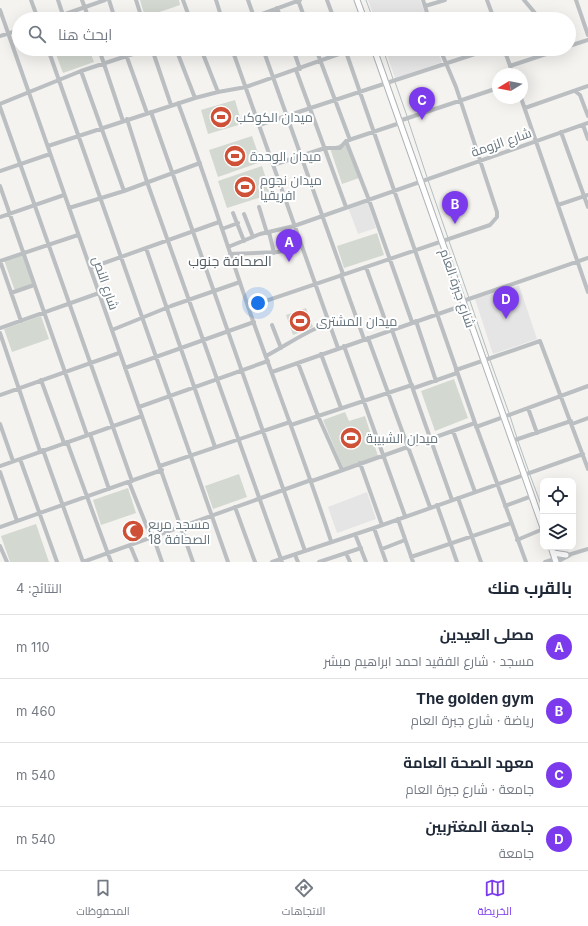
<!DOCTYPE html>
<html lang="ar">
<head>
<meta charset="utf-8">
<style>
  body { margin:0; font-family:Inter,Cairo,sans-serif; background:#f2f2f3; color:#1f2937; direction:rtl }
  .controls { position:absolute; right:12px; bottom:12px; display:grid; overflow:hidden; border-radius:8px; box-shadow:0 4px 16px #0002 }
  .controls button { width:36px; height:36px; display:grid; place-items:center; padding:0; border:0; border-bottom:1px solid #e0e1e3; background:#fff; color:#1f2937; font:20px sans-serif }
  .compass { position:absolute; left:492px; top:68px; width:36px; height:36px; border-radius:50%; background:#fff; box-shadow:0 4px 16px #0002; rotate:260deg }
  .you { position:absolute; left:258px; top:303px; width:14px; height:14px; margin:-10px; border:3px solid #fff; border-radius:50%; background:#1a73e8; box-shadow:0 0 0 6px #1a73e833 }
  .badge { display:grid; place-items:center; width:26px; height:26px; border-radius:50%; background:#7c3aed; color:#fff; font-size:13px; font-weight:700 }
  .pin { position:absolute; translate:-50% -33px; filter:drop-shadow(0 1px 2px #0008) }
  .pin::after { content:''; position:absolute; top:21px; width:14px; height:12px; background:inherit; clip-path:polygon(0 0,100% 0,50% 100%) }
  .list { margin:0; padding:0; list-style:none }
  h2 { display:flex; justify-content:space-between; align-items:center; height:52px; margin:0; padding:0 16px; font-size:17px }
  h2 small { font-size:13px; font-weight:400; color:#747a83 }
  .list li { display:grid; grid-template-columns:26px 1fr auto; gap:12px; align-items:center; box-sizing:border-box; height:64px; padding:0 16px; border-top:1px solid #e0e1e3 }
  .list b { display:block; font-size:15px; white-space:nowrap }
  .list p { margin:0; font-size:13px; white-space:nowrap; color:#747a83 }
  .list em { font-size:13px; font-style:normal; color:#747a83 }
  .icon { flex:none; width:22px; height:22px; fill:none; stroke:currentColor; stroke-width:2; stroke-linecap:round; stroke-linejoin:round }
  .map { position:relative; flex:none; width:588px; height:562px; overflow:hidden; direction:ltr }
  .search { position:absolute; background:#fff; box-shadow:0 4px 16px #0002; left:12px; right:12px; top:12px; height:44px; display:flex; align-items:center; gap:10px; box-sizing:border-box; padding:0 14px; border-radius:22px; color:#747a83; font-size:15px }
  .sheet { height:308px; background:#fff }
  nav { display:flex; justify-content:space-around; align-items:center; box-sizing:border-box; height:56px; border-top:1px solid #e0e1e3; background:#fff; font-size:11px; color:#747a83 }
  nav a { display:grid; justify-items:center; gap:2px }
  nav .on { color:#7c3aed }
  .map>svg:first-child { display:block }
</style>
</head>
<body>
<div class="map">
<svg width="588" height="562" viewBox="0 0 588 562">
  <rect width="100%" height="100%" fill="#f4f3f0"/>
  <path fill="#e4e5e4" d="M368 0H420L427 19H375Z
    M385 49H437L442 62 395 78Z
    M367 201 376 228 358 234 348 207Z
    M519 285 537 339 493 354 475 299Z
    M367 492 376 519 337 533 328 507Z"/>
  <path fill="#d3d8d0" d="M140 0H179L180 5 145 17Z
    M54 49H89L94 62 63 73Z
    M235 100 242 124 208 134 201 110Z
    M252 136 261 162 218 177 209 150Z
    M346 142 359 178 342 184 330 148Z
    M262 166 271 194 227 208 218 181Z
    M377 233 384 255 344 268 337 246Z
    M24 253 34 284 15 291 4 260Z
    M306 308 313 327 293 335 286 315Z
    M41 316 49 339 12 352 4 329Z
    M454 379 468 418 435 431 421 391Z
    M345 412 349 421 365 416 378 456 343 468 323 420Z
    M239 474 247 497 213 509 205 486Z
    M128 488 136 513 101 525 93 500Z
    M36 524 49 562H10L1 536Z"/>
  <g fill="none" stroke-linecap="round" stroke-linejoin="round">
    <path stroke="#b3bfc2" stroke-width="1" d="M366 0 373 19
      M383 49 393 79
      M395 82 407 116
      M408 120 427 177
      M428 180 448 238
      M449 241 469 298
      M470 301 489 357
      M490 360 509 413
      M510 416 517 438
      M518 441 529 472
      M530 475 543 510
      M556 547 558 552"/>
    <g stroke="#afb3b6" stroke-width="7">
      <path id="major" d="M357 0 364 19
        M374 49 543 528
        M551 547 556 562
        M553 553 566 555"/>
    </g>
    <path stroke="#bbbfc2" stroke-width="4" d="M31 0 38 19
      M58 0 63 15
      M82 0 89 19
      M109 0 115 19
      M136 0 142 19
      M183 0 190 19
      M216 0 222 19
      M248 0 254 17
      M298 0 305 19
      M327 0 334 19
      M423 0 429 19
      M487 0 494 19
      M524 0 540 19
      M576 0 588 35
      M425 6 445 0
      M277 8 281 19
      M0 10 193 562
      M51 19 105 0
      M248 19 300 0
      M0 36 19 30
      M569 46 588 40
      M48 49 228 562
      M99 49 123 121
      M124 49 147 113
      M152 49 171 105
      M176 49 195 98
      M201 49 218 92
      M232 49 338 348
      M263 49 343 274
      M293 49 300 69
      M316 49 350 140
      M345 49 475 423 526 562
      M504 49 513 74
      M510 66 561 49
      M296 70 346 207
      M81 71 124 191
      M575 91 580 95 588 116
      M521 98 588 292
      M178 103C205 175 228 248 253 321 279 394 307 467 331 541
      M0 104 81 71 148 49
      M0 107 132 481
      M525 108 588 86
      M151 112 305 551
      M127 119 147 182 282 562
      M399 121 498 88
      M259 125 490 49
      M583 125 588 139
      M561 132 588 207
      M346 141 369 200 412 322
      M48 146 195 98 218 92 246 87 353 49
      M273 165 325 148H340L346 141 400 123
      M0 171 50 154
      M0 186 87 435
      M558 205 588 195
      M259 207 267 233
      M69 208 124 191 200 163
      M233 213 244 241
      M244 214 253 237
      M0 217 64 195
      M222 229 238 223
      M269 232 274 253
      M228 247 260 234 294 226 588 123
      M146 248 215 447
      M230 254 278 252 301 245
      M0 261 78 235
      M0 261 21 321
      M366 267 389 331
      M90 268 219 222
      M341 275 364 339
      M11 293 34 285
      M463 301 588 258
      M248 307 490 225 497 217V212L456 87 440 49
      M416 321 436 381
      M272 325 281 348
      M0 328 99 293
      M112 330 171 306 240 282
      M392 330 452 500
      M0 333 40 451
      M368 338 430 507
      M344 346 405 516
      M321 354 341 408
      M266 356C288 344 305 332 328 323
      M298 363 318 416 342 470
      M125 368 254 322
      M456 370 540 341 588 469
      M272 372 464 305
      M41 380 64 443
      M414 388 457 373
      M0 395 119 353
      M139 407 268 361
      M528 408 537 433
      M0 424 13 461
      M572 424 588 418
      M291 425 412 385
      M476 427 588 386
      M453 431 475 492
      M90 434 109 489
      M512 441 571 421
      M67 442 111 562
      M43 450 83 562
      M20 459 57 562
      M360 463 382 525
      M0 466 142 416
      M160 466 290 422
      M0 472 17 521
      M312 481 475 423
      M129 482 151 537
      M458 498 481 562
      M437 505 457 562
      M505 506 532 496
      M235 507 255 562
      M398 519 413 562
      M0 527 162 470
      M374 528 386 562
      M355 534 366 562
      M153 536 162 562
      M517 540 543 529
      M130 545 137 562
      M0 546 7 562
      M382 549 405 540
      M346 553 350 562
      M295 555 298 562
      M411 557 511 523
      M83 562 311 480
      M272 562 374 528 583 454
      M319 562 361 548
      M545 562 588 549
      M557 562 570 555"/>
    <use href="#major" stroke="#fff" stroke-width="5"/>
  </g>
  <defs>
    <g id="stadium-disc" transform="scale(1.15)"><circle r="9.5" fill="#ce5036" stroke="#fff"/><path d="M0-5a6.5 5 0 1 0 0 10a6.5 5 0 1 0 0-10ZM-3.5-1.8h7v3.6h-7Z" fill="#fff"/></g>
    <g id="mosque-disc" transform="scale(1.15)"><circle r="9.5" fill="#ce5036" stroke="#fff"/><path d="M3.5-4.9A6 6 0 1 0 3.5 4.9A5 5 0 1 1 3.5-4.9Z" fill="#fff"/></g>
  </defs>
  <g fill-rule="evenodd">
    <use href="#stadium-disc" x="221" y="117"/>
    <use href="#stadium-disc" x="235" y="156"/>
    <use href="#stadium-disc" x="245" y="187"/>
    <use href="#stadium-disc" x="300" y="321"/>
    <use href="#stadium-disc" x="351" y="438"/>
    <use href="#mosque-disc" x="133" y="531"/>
  </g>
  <g text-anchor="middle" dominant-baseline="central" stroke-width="4" stroke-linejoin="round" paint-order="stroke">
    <g font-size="13" fill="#66757e" stroke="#fff" text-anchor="start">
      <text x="236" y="117">ميدان الكوكب</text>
      <text x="250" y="156">ميدان الوحدة</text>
      <text x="260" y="180">ميدان نجوم<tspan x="260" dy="15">افريقيا</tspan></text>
      <text x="316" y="321">ميدان المشترى</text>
      <text x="366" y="438">ميدان الشبيبة</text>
      <text x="148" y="524">مسجد مربع<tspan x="148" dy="15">18 الصحافة</tspan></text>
    </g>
    <g font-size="13" fill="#66757e" stroke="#fff">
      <text transform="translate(501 142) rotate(-19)">شارع الزومة</text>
      <text transform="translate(106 283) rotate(71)">شارع النص</text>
      <text transform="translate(458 288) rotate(71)">شارع جبرة العام</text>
    </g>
    <g font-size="14" fill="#535d64" stroke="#fff">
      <text x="230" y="260">الصحافة جنوب</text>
    </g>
  </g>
</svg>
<div class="controls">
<button><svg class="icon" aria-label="locate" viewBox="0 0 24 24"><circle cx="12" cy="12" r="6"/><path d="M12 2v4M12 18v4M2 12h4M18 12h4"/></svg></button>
<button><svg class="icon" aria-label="layers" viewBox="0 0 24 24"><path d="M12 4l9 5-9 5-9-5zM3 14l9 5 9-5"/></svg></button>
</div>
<svg class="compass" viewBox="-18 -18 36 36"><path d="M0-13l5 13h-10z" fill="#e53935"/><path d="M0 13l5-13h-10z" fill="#747a83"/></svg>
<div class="you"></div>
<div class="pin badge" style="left:289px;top:262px">A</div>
<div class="pin badge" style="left:455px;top:224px">B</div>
<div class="pin badge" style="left:422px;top:120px">C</div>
<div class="pin badge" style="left:506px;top:319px">D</div>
<div class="search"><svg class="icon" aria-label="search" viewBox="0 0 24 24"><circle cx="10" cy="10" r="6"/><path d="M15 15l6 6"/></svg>ابحث هنا</div>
</div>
<section class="sheet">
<h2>بالقرب منك<small>النتائج: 4</small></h2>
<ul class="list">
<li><span class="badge">A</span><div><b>مصلى العيدين</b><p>مسجد · شارع الفقيد احمد ابراهيم مبشر</p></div><em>110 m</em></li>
<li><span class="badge">B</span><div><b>The golden gym</b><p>رياضة · شارع جبرة العام</p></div><em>460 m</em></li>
<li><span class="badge">C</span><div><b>معهد الصحة العامة</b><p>جامعة · شارع جبرة العام</p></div><em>540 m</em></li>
<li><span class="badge">D</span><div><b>جامعة المغتربين</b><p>جامعة</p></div><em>540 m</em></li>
</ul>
</section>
<nav>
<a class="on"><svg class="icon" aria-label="map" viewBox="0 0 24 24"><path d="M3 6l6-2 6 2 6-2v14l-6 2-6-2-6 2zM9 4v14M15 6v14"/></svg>الخريطة</a>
<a><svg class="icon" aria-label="directions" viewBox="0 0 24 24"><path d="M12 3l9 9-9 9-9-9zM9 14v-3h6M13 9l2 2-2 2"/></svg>الاتجاهات</a>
<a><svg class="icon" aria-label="saved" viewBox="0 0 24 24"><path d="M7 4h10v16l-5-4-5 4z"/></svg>المحفوظات</a>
</nav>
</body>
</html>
